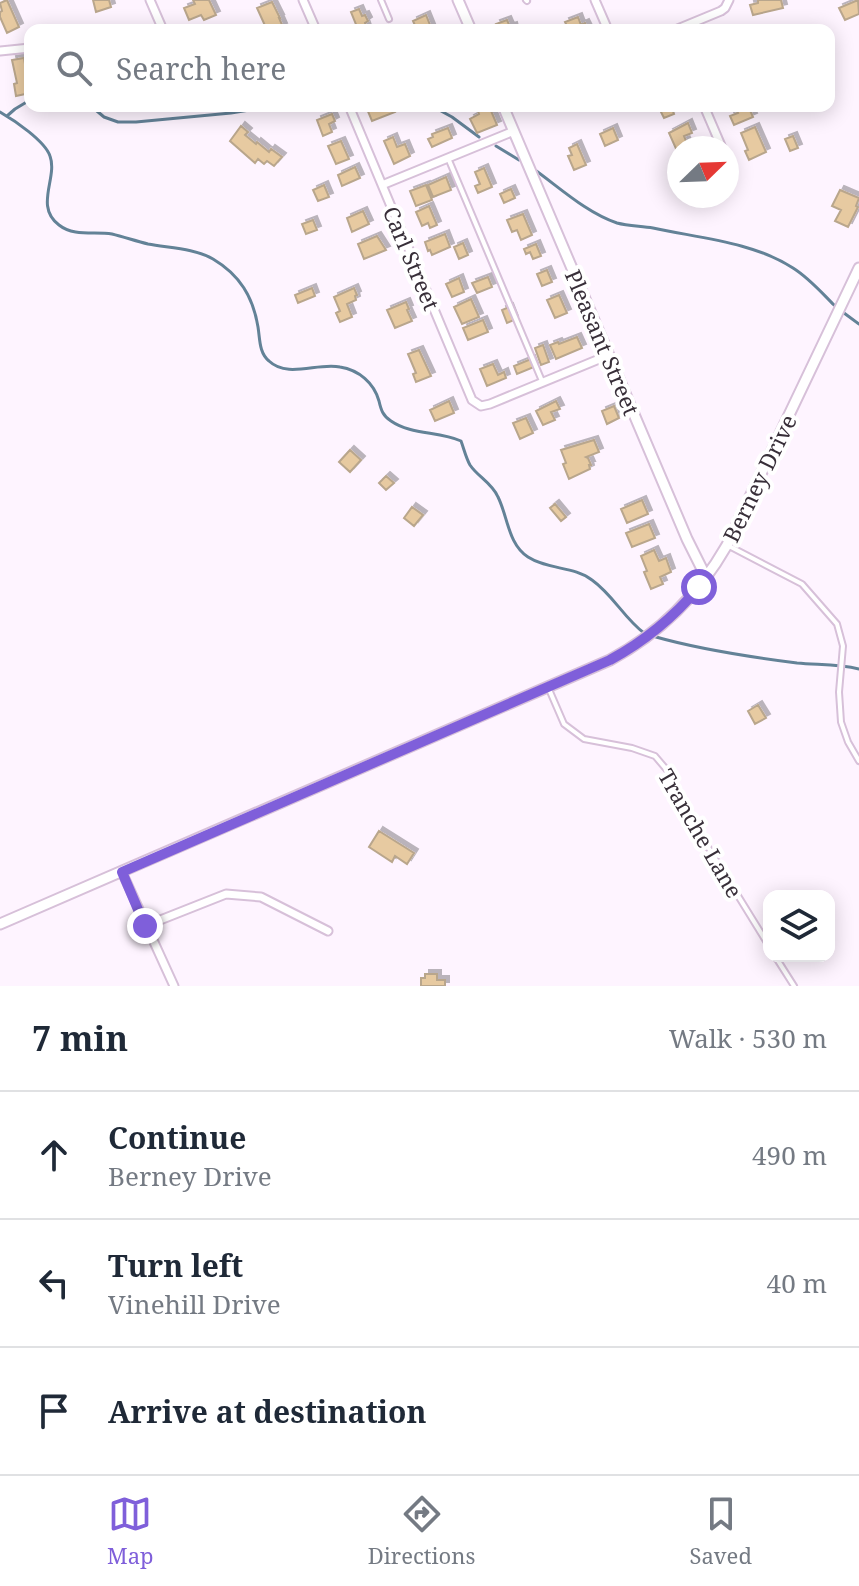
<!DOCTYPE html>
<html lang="en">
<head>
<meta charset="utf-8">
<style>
  body { margin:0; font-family:"Noto Serif",serif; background:#f6f6f7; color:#1f2937 }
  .controls { position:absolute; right:24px; bottom:24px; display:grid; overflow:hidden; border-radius:16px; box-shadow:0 4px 20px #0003 }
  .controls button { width:72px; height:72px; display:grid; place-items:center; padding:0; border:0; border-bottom:2px solid #e0e1e3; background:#fff; color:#1f2937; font:40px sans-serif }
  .compass { position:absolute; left:667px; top:136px; width:72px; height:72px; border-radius:50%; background:#fff; box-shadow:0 4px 20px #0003; rotate:67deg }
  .stop { position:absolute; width:24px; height:24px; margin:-18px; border:6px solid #7f5fda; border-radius:50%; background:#fff }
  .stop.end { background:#7f5fda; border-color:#fff; box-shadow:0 2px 8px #0008 }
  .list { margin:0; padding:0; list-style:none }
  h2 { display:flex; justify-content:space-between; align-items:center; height:104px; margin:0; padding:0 32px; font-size:34px }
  h2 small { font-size:26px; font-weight:400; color:#747a83 }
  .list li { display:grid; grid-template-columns:52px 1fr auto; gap:24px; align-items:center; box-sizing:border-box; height:128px; padding:0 32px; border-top:2px solid #e0e1e3 }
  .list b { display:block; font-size:30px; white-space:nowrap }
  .list p { margin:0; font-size:26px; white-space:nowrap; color:#747a83 }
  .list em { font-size:26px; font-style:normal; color:#747a83 }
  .icon { flex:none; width:44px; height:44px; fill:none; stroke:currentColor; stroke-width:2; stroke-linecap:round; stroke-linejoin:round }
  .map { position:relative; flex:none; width:859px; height:986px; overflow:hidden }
  .search { position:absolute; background:#fff; box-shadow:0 4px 20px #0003; left:24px; right:24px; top:24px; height:88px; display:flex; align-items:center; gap:20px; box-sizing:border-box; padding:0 28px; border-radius:16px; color:#747a83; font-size:30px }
  .sheet { height:488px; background:#fff }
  nav { display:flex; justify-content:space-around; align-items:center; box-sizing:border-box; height:112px; border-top:2px solid #e0e1e3; background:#fff; font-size:22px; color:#747a83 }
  nav a { display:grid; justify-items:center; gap:4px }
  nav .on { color:#7f5fda }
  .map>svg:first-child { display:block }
</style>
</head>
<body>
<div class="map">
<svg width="859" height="986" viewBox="0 0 859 986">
  <defs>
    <filter id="shadow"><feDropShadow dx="4" dy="-4" stdDeviation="0" flood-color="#0004"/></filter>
  </defs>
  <rect width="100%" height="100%" fill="#fef4ff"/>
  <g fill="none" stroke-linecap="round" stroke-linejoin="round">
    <path stroke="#638297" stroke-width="3" d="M91 106 104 117 118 122H136L231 113 275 106
      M432 106 452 117 479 137
      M0 112C14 120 45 141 50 156 58 178 34 206 59 225 74 237 95 231 112 234 124 237 136 241 148 244 169 248 194 248 213 259 240 275 253 297 258 327 260 339 259 353 269 361 288 379 318 362 340 367 359 370 374 383 379 401 381 410 383 416 391 421 411 435 439 431 461 441 464 449 466 458 470 465 478 477 492 483 498 497 508 517 508 544 528 557 548 570 574 566 592 580 613 595 624 618 644 633
      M7 116 15 109 30 100
      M496 146 519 160
      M535 170C560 188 587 213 617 223 628 226 641 226 653 228 699 238 753 242 793 268 809 278 821 292 834 305
      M844 313 859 324
      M656 637C702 650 750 657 797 663 818 665 838 664 859 669"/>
  </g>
  <path fill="#e7caa1" stroke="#b9a68c" stroke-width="2" filter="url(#shadow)" d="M7 0 19 27 7 33 0 17V12L2 11 0 3Z
    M93 0H109L111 7 96 12Z
    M193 0H209L216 15 204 20 201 15 189 20 184 8 195 4Z
    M758 0H781L783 8 753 15 750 5 758 3Z
    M858 0 859 14 845 20 839 8Z
    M272 2 280 18H279L283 27 275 30H267L257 8Z
    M359 9 362 16 365 15 368 21 365 23 367 29 366 30H355L354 28 357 27 351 12Z
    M426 15 432 30H417L413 21Z
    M578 17 581 25 585 23 588 29 569 30 565 22Z
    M507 20 510 27 513 26 514 30H499L496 24Z
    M24 58 30 93 16 96 14 84 17 83 12 60Z
    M374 106H392L395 112 372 121 367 109Z
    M489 106 497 125 477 133 470 119 479 114 478 111Z
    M658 106H671L674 114 664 118Z
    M735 106H748L753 117 734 125 730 116 738 113Z
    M332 114 335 121 329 124 332 132 323 136 317 120Z
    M688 123 692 133 684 136 688 146 679 148 677 151 669 133Z
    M241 126 248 132 245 135 256 144 257 142 269 152 271 149 282 157 274 166 267 161 264 164 258 159 255 163 230 141Z
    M755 127 766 152 749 160 745 151 748 150 741 133Z
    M448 128 452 138 432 147 428 139 433 137 432 134Z
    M613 128 618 140 605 146 600 134Z
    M793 136 798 148 790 151 785 139Z
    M393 137 397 147 405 144 410 156 394 164 384 141Z
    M341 141 349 159 336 164 328 146Z
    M577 144 586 165 574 170 568 156 572 155 569 148Z
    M355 167 360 178 342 186 338 175Z
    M484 168 492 187 478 193 475 186 480 184 475 172Z
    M446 177 451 190 433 197 428 185Z
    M324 185 329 197 318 201 313 190Z
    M426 185 432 200 416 206 410 191Z
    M511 189 515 198 504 203 500 194Z
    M840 190 859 198 856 206 858 207 848 227 835 221 841 210 832 206Z
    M429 206 437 225 430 228 428 223 422 226 416 212Z
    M363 211 369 224 352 232 347 218Z
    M523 214 532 235 521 240 517 230 512 232 507 220Z
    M313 220 317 230 306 234 302 224Z
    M445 234 450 247 432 255 430 250 428 251 425 242Z
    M377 236 386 250 364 259 358 244Z
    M463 243 468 255 459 259 454 247Z
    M536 244 541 256 533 259 530 252 526 254 524 249Z
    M547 270 552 282 542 286 537 274Z
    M488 277 492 287 477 293 472 283Z
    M459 278 464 292 452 297 446 284Z
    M312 288 315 296 298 303 295 295Z
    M354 288 357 295 355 296 356 300 347 304 352 317 340 322 336 313 340 311 334 297Z
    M559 295 567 313 555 318 547 300Z
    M471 299 479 317 462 324 454 307Z
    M406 302 409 309 407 310 412 321 395 328 387 310Z
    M509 307 514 320 507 323 502 310Z
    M483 320 488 332 468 340 463 328Z
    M577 337 582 348 556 359 550 345 558 342 559 344Z
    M543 345 549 362 541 365 535 348Z
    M419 350 431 376 416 382 413 374 416 373 408 354Z
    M531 359 534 367 517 374 514 366Z
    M493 364 498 375 504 372 506 378 487 386 480 369Z
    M449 401 454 413 435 421 430 410Z
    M556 401 560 409 551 412 555 420 543 425 536 411Z
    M614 406 619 418 607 424 602 411Z
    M526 418 533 433 520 439 513 423Z
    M594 440 599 452 586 457 588 458 591 465H589L590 469 569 479 563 464 566 463 561 450Z
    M350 450 361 460 350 472 339 462Z
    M386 476 394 483 386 490 379 483Z
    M642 500 648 514 627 523 621 509Z
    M555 504 566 517 561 521 550 508Z
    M412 507 423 515 414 526 404 518Z
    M649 524 655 538 632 547 626 533Z
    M654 550 659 561 666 558 671 572 660 577 663 584 651 589 644 572 647 571 641 556Z
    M758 705 766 718 755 724 748 711Z
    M379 831 414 853 407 864 395 856 392 862 369 847Z
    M425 974H437V980H445V986H421V978H425Z"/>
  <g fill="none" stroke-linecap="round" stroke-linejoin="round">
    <g stroke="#d7c0d9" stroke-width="8">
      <path id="service" d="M381 0 389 19
        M526 0 527 1
        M448 158 542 381
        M729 546 802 584 837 624 843 646 839 692 841 722 848 742 859 761
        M548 687 564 724 584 739 632 748 655 756 672 776 690 818 769 946
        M775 956 794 986"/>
    </g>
    <g stroke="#d7c0d9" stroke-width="11">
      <path id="minor" d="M150 0 163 30
        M303 0 316 30
        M595 0 608 30
        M675 30 721 11 725 8 729 0
        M0 51 30 48
        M349 106 472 400 481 406 490 404 609 355
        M704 106 722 148
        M727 160 731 171
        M382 185 514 131
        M122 872 174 986
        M145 926 226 894 261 897 328 931"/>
    </g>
    <g stroke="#d7c0d9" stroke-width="13">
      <path id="tertiary" d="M458 0 471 30
        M503 106 687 539 706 577
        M0 924 610 660C660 633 699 594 727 545L859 268"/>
    </g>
    <use href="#service" stroke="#fff" stroke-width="4"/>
    <use href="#minor" stroke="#fff" stroke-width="7"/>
    <use href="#tertiary" stroke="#fff" stroke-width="9"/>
  </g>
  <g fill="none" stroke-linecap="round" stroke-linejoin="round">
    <path stroke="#7f5fda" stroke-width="10" d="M145 926 122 872 610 660C645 641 674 617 699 587"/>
  </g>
  <g text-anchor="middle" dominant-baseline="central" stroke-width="8" stroke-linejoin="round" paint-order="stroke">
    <g font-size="22" fill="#382f39" stroke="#fff">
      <text transform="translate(412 258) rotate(67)">Carl Street</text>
      <text transform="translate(603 342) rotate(67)">Pleasant Street</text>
      <text transform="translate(759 478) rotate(-64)">Berney Drive</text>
      <text transform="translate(701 833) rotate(60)">Tranche Lane</text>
    </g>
  </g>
</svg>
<div class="controls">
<button><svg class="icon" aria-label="layers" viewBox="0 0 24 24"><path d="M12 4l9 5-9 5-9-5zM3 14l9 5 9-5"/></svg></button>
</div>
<svg class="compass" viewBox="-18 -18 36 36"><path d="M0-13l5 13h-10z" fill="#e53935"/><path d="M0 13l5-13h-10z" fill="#747a83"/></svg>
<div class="stop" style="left:699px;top:587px"></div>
<div class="stop end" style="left:145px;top:926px"></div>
<div class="search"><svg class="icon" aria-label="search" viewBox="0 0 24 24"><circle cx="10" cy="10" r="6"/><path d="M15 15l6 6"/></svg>Search here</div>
</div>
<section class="sheet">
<h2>7 min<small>Walk · 530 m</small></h2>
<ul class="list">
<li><svg class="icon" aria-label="ahead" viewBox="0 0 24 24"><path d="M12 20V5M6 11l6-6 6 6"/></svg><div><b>Continue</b><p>Berney Drive</p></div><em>490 m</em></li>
<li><svg class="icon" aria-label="left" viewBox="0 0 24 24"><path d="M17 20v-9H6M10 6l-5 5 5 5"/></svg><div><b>Turn left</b><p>Vinehill Drive</p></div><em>40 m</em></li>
<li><svg class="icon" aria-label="arrive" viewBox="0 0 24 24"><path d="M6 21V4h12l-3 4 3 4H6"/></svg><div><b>Arrive at destination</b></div></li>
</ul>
</section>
<nav>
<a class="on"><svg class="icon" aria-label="map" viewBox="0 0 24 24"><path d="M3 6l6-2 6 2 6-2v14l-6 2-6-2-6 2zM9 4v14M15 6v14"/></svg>Map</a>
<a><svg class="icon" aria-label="directions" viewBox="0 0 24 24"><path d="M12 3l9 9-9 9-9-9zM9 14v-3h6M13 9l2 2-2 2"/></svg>Directions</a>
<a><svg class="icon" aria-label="saved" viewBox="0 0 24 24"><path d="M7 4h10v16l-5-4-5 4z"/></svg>Saved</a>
</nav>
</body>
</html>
